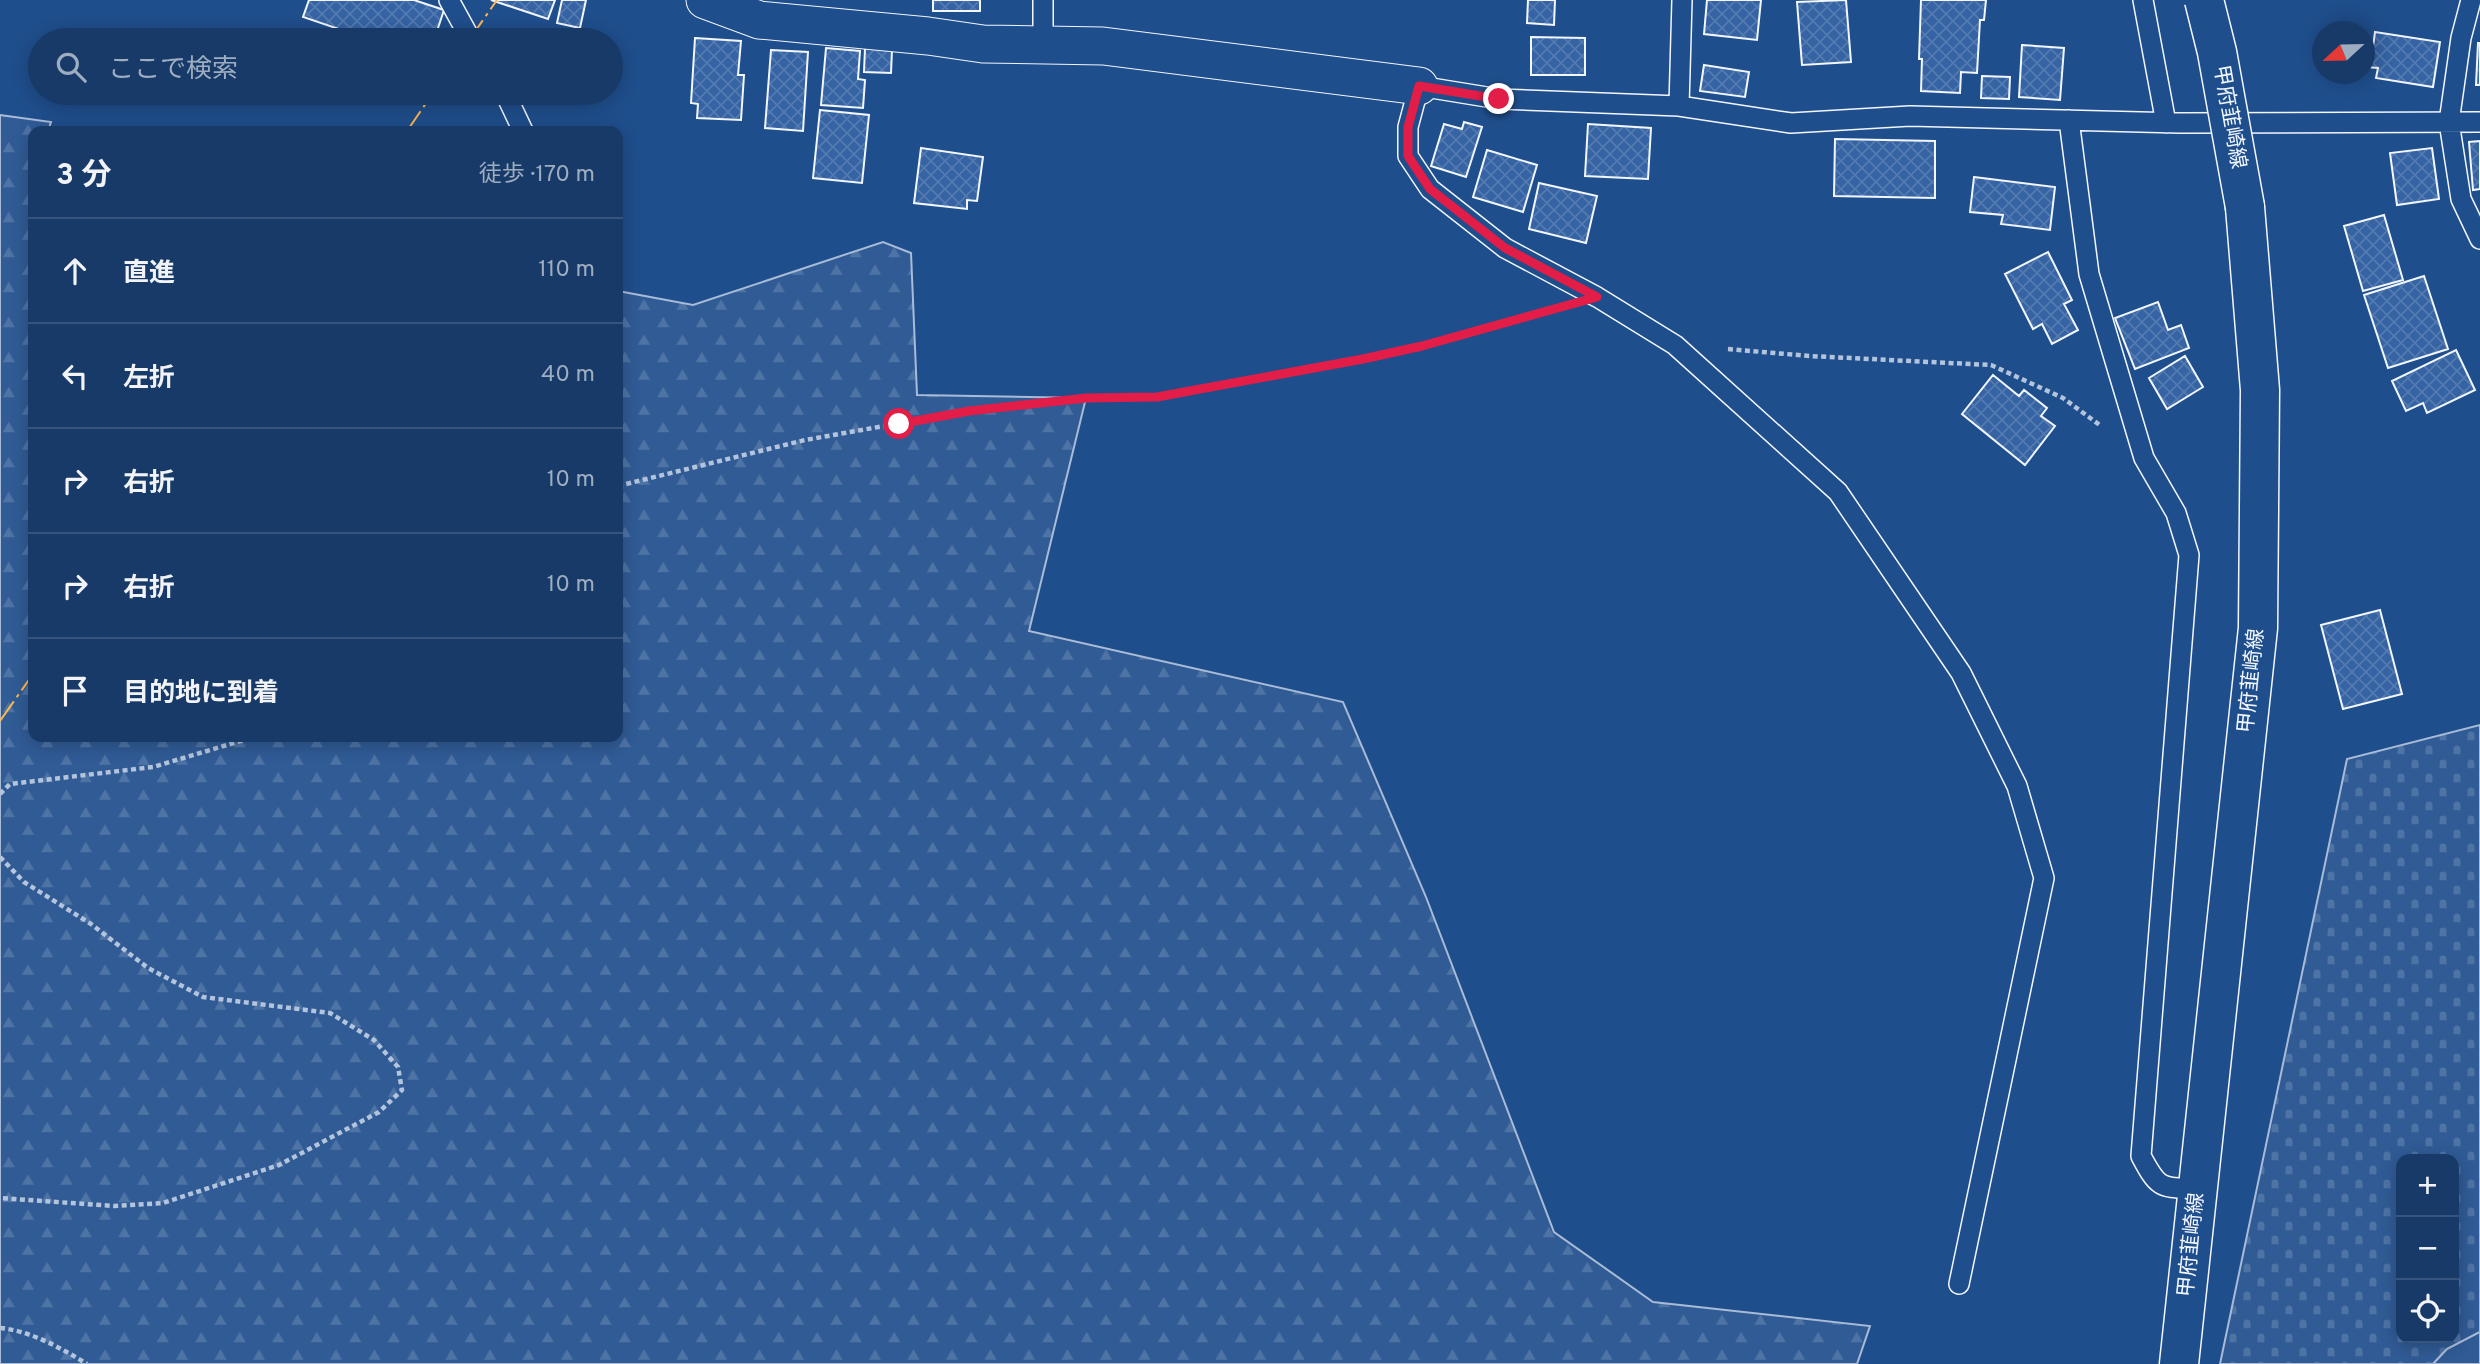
<!DOCTYPE html>
<html lang="ja">
<head>
<meta charset="utf-8">
<style>
  body { margin:0; font-family:Overpass,"Noto Sans JP",sans-serif; background:#244571; color:#f1f3f6 }
  .controls { position:absolute; right:21px; bottom:21px; display:grid; overflow:hidden; border-radius:14px; box-shadow:0 4px 18px #0003 }
  .controls button { width:63px; height:63px; display:grid; place-items:center; padding:0; border:0; border-bottom:2px solid #36547d; background:#173a69; color:#f1f3f6; font:35px sans-serif }
  .compass { position:absolute; left:2312px; top:21px; width:63px; height:63px; border-radius:50%; background:#173a69; box-shadow:0 4px 18px #0003; rotate:248deg }
  .stop { position:absolute; width:21px; height:21px; margin:-16px; border:5px solid #e11d48; border-radius:50%; background:#fff }
  .stop.end { background:#e11d48; border-color:#fff; box-shadow:0 2px 7px #0008 }
  .list { margin:0; padding:0; list-style:none }
  h2 { display:flex; justify-content:space-between; align-items:center; height:91px; margin:0; padding:0 28px; font-size:30px }
  h2 small { font-size:23px; font-weight:400; color:#9eadc0 }
  .list li { display:grid; grid-template-columns:46px 1fr auto; gap:21px; align-items:center; box-sizing:border-box; height:105px; padding:0 28px; border-top:2px solid #36547d }
  .list b { display:block; font-size:26px; white-space:nowrap }
  .list em { font-size:23px; font-style:normal; color:#9eadc0 }
  .icon { flex:none; width:38px; height:38px; fill:none; stroke:currentColor; stroke-width:2; stroke-linecap:round; stroke-linejoin:round }
  .map { position:relative; flex:none; width:2480px; height:1364px; overflow:hidden }
  .search { position:absolute; background:#173a69; box-shadow:0 4px 18px #0003; left:28px; top:28px; width:595px; height:77px; display:flex; align-items:center; gap:18px; box-sizing:border-box; padding:0 24px; border-radius:38px; color:#9eadc0; font-size:26px }
  .panel { position:absolute; background:#173a69; box-shadow:0 4px 18px #0003; left:28px; top:126px; width:595px; height:616px; border-radius:14px }
  .map>svg:first-child { display:block }
</style>
</head>
<body>
<div class="map">
<svg width="2480" height="1364" viewBox="0 0 2480 1364">
  <defs>
    <pattern id="forest-firs" width="22" height="20" patternUnits="userSpaceOnUse" patternTransform="scale(1.75)"><rect width="22" height="20" fill="#305b95"/><path d="M5 1l3.5 6h-7zM16 11l3.5 6h-7z" fill="#4e73a5"/></pattern>
    <pattern id="cemetery-stones" width="16" height="16" patternUnits="userSpaceOnUse" patternTransform="scale(1.75)"><rect width="16" height="16" fill="#305b95"/><path d="M2 7V4a2 2 0 0 1 4 0v3zM10 15v-3a2 2 0 0 1 4 0v3z" fill="#4e73a5"/></pattern>
    <pattern id="building-cross-hatch" width="8" height="8" patternUnits="userSpaceOnUse" patternTransform="scale(1.75)"><rect width="8" height="8" fill="#3563a3"/><path d="M0 0l8 8M0 8l8-8" fill="none" stroke="#537ab1"/></pattern>
  </defs>
  <rect width="100%" height="100%" fill="#1f4e8c"/>
  <path fill="url(#forest-firs)" stroke="#a8bbd7" stroke-width="2" d="M0 115 51 122 48 131H33V737H618V291L693 305 883 242 911 253 917 395 1086 398 1029 631 1343 702 1426 897 1554 1232 1653 1302 1870 1326 1857 1364H0Z"/>
  <path fill="url(#cemetery-stones)" stroke="#a8bbd7" stroke-width="2" fill-rule="evenodd" d="M2480 725V1332L2447 1349 2433 1364H2220L2347 759ZM2401 1159H2454V1338H2401Z"/>
  <path fill="#305b95" stroke="#a8bbd7" stroke-width="2" d="M2480 1332V1364H2433L2447 1349Z"/>
  <path fill="url(#building-cross-hatch)" stroke="#f2f6ff" stroke-width="2" d="M309 0H414L444 10 434 40H371L303 17Z
    M491 0H555L548 19Z
    M562 0H586L580 28 557 23Z
    M933 0H980V11H933Z
    M1528 0H1555L1554 25 1527 23Z
    M1707 0H1761L1757 40 1704 34Z
    M1846 0 1851 62 1802 65 1797 2Z
    M1921 0H1986L1984 20H1980L1977 73 1961 72 1960 93 1921 91 1922 59H1919Z
    M2375 32 2440 42 2433 87 2376 78 2378 68 2366 67 2369 46 2373 47Z
    M1531 37 1585 38V75H1531Z
    M695 38 741 41 738 75H744L741 120 697 118 698 104 691 103Z
    M2478 43H2480V85H2476Z
    M2022 45 2064 48 2060 100 2019 97Z
    M826 48 860 51 858 79 865 80 863 108 821 105Z
    M865 48 892 50 891 73 864 72Z
    M771 50 808 52 803 131 765 128Z
    M1704 65 1749 72 1745 97 1700 91Z
    M1982 76 2010 77 2009 99 1981 98Z
    M820 110 869 115 862 183 813 178Z
    M1464 122 1482 127 1466 177 1431 166 1444 124 1462 129Z
    M1588 124 1651 128 1648 179 1585 176Z
    M1835 139 1935 141V198L1834 196Z
    M2480 141V189L2473 190 2469 142Z
    M921 148 983 157 977 201 967 200V209L914 203Z
    M2432 148 2439 199 2397 205 2390 153Z
    M1487 150 1537 165 1523 212 1473 197Z
    M1974 177 2055 187 2050 230 2001 224 2003 215 1970 212Z
    M1539 183 1597 196 1586 243 1529 229Z
    M2384 215 2403 280 2363 291 2344 226Z
    M2048 252 2072 300 2064 304 2078 330 2052 344 2042 324 2033 329 2005 274Z
    M2424 276 2448 349 2388 368 2364 295Z
    M2158 302 2168 330 2181 325 2189 348 2135 369 2115 318Z
    M2456 350 2475 390 2427 413 2423 403 2406 411 2392 381Z
    M2185 356 2203 387 2167 409 2149 378Z
    M1993 375 2019 396 2024 390 2047 408 2041 416 2055 426 2025 465 1962 414Z
    M2380 610 2402 694 2343 709 2321 625Z"/>
  <g fill="none" stroke-linecap="round" stroke-linejoin="round">
    <g stroke="#f2f6ff" stroke-width="22">
      <path id="service" d="M449 0 471 40
        M1043 0V45
        M2143 0 2166 123
        M2471 0 2461 38 2449 122 2461 199 2480 239
        M505 93 523 131
        M1679 106 1682 0
        M2069 120 2089 274 2144 458 2176 513 2189 555 2141 1156C2159 1190 2160 1187 2198 1189
        M1959 1284 2044 878 2017 786 1961 673 1838 492 1675 345 1597 297 1505 248 1430 189 1408 156V127L1419 86 1499 99 1679 106 1791 123 1910 116 2180 123 2480 122"/>
    </g>
    <g stroke="#f2f6ff" stroke-width="39">
      <path id="minor" d="M705 0 759 20 928 36 983 44 1103 46 1419 86"/>
    </g>
    <g stroke="#f2f6ff" stroke-width="41">
      <path id="primary" d="M2179 1364 2258 628 2260 390 2245 207"/>
    </g>
    <path stroke="#b3c4dc" stroke-width="4.5" stroke-dasharray="5 3.5" stroke-linecap="butt" d="M1728 349 1809 356 1991 365 2063 398 2101 426
      M618 486 805 440 969 411 1086 398 1157 397 1363 359 1422 346 1553 309
      M0 794 10 784 153 767 254 737
      M0 857 24 882 91 924 148 968 203 997 330 1013 374 1040 398 1067 402 1090 379 1112 279 1165 163 1203 114 1206 0 1198
      M0 1328C31 1331 61 1348 87 1364"/>
    <use href="#service" stroke="#1f4e8c" stroke-width="19"/>
    <use href="#minor" stroke="#1f4e8c" stroke-width="37"/>
    <use href="#primary" stroke="#1f4e8c" stroke-width="38"/>
    <g stroke="#f2f6ff" stroke-width="41" stroke-linecap="butt">
      <path id="primary-bridge" d="M2204 0 2217 52 2245 207"/>
    </g>
    <use href="#primary-bridge" stroke="#1f4e8c" stroke-width="38"/>
    <path stroke="#ffb74d" stroke-width="2" stroke-dasharray="24 5 3.5 5" stroke-linecap="butt" d="M469 40 497 0
      M407 131 433 93
      M0 721 33 674"/>
  </g>
  <g fill="none" stroke-linecap="round" stroke-linejoin="round">
    <path stroke="#e11d48" stroke-width="9" d="M899 424 969 411 1086 398 1157 397 1363 359 1422 346 1597 297 1505 248 1430 189 1408 156V127L1419 86 1499 99"/>
  </g>
  <g text-anchor="middle" dominant-baseline="central" stroke-width="5" stroke-linejoin="round" paint-order="stroke">
    <g font-size="21" fill="#f2f6ff" stroke="#1f4e8c">
      <text transform="translate(2229 117) rotate(80)">甲府韮崎線</text>
      <text transform="translate(2252 681) rotate(-84)">甲府韮崎線</text>
      <text transform="translate(2192 1245) rotate(-84)">甲府韮崎線</text>
    </g>
  </g>
</svg>
<div class="controls">
<button>+</button>
<button>−</button>
<button><svg class="icon" aria-label="locate" viewBox="0 0 24 24"><circle cx="12" cy="12" r="6"/><path d="M12 2v4M12 18v4M2 12h4M18 12h4"/></svg></button>
</div>
<svg class="compass" viewBox="-18 -18 36 36"><path d="M0-13l5 13h-10z" fill="#e53935"/><path d="M0 13l5-13h-10z" fill="#9eadc0"/></svg>
<div class="stop" style="left:899px;top:424px"></div>
<div class="stop end" style="left:1499px;top:99px"></div>
<div class="search"><svg class="icon" aria-label="search" viewBox="0 0 24 24"><circle cx="10" cy="10" r="6"/><path d="M15 15l6 6"/></svg>ここで検索</div>
<section class="panel">
<h2>3 分<small>徒歩 · 170 m</small></h2>
<ul class="list">
<li><svg class="icon" aria-label="ahead" viewBox="0 0 24 24"><path d="M12 20V5M6 11l6-6 6 6"/></svg><div><b>直進</b></div><em>110 m</em></li>
<li><svg class="icon" aria-label="left" viewBox="0 0 24 24"><path d="M17 20v-9H6M10 6l-5 5 5 5"/></svg><div><b>左折</b></div><em>40 m</em></li>
<li><svg class="icon" aria-label="right" viewBox="0 0 24 24"><path d="M7 20v-9h11M14 6l5 5-5 5"/></svg><div><b>右折</b></div><em>10 m</em></li>
<li><svg class="icon" aria-label="right" viewBox="0 0 24 24"><path d="M7 20v-9h11M14 6l5 5-5 5"/></svg><div><b>右折</b></div><em>10 m</em></li>
<li><svg class="icon" aria-label="arrive" viewBox="0 0 24 24"><path d="M6 21V4h12l-3 4 3 4H6"/></svg><div><b>目的地に到着</b></div></li>
</ul>
</section>
</div>
</body>
</html>
